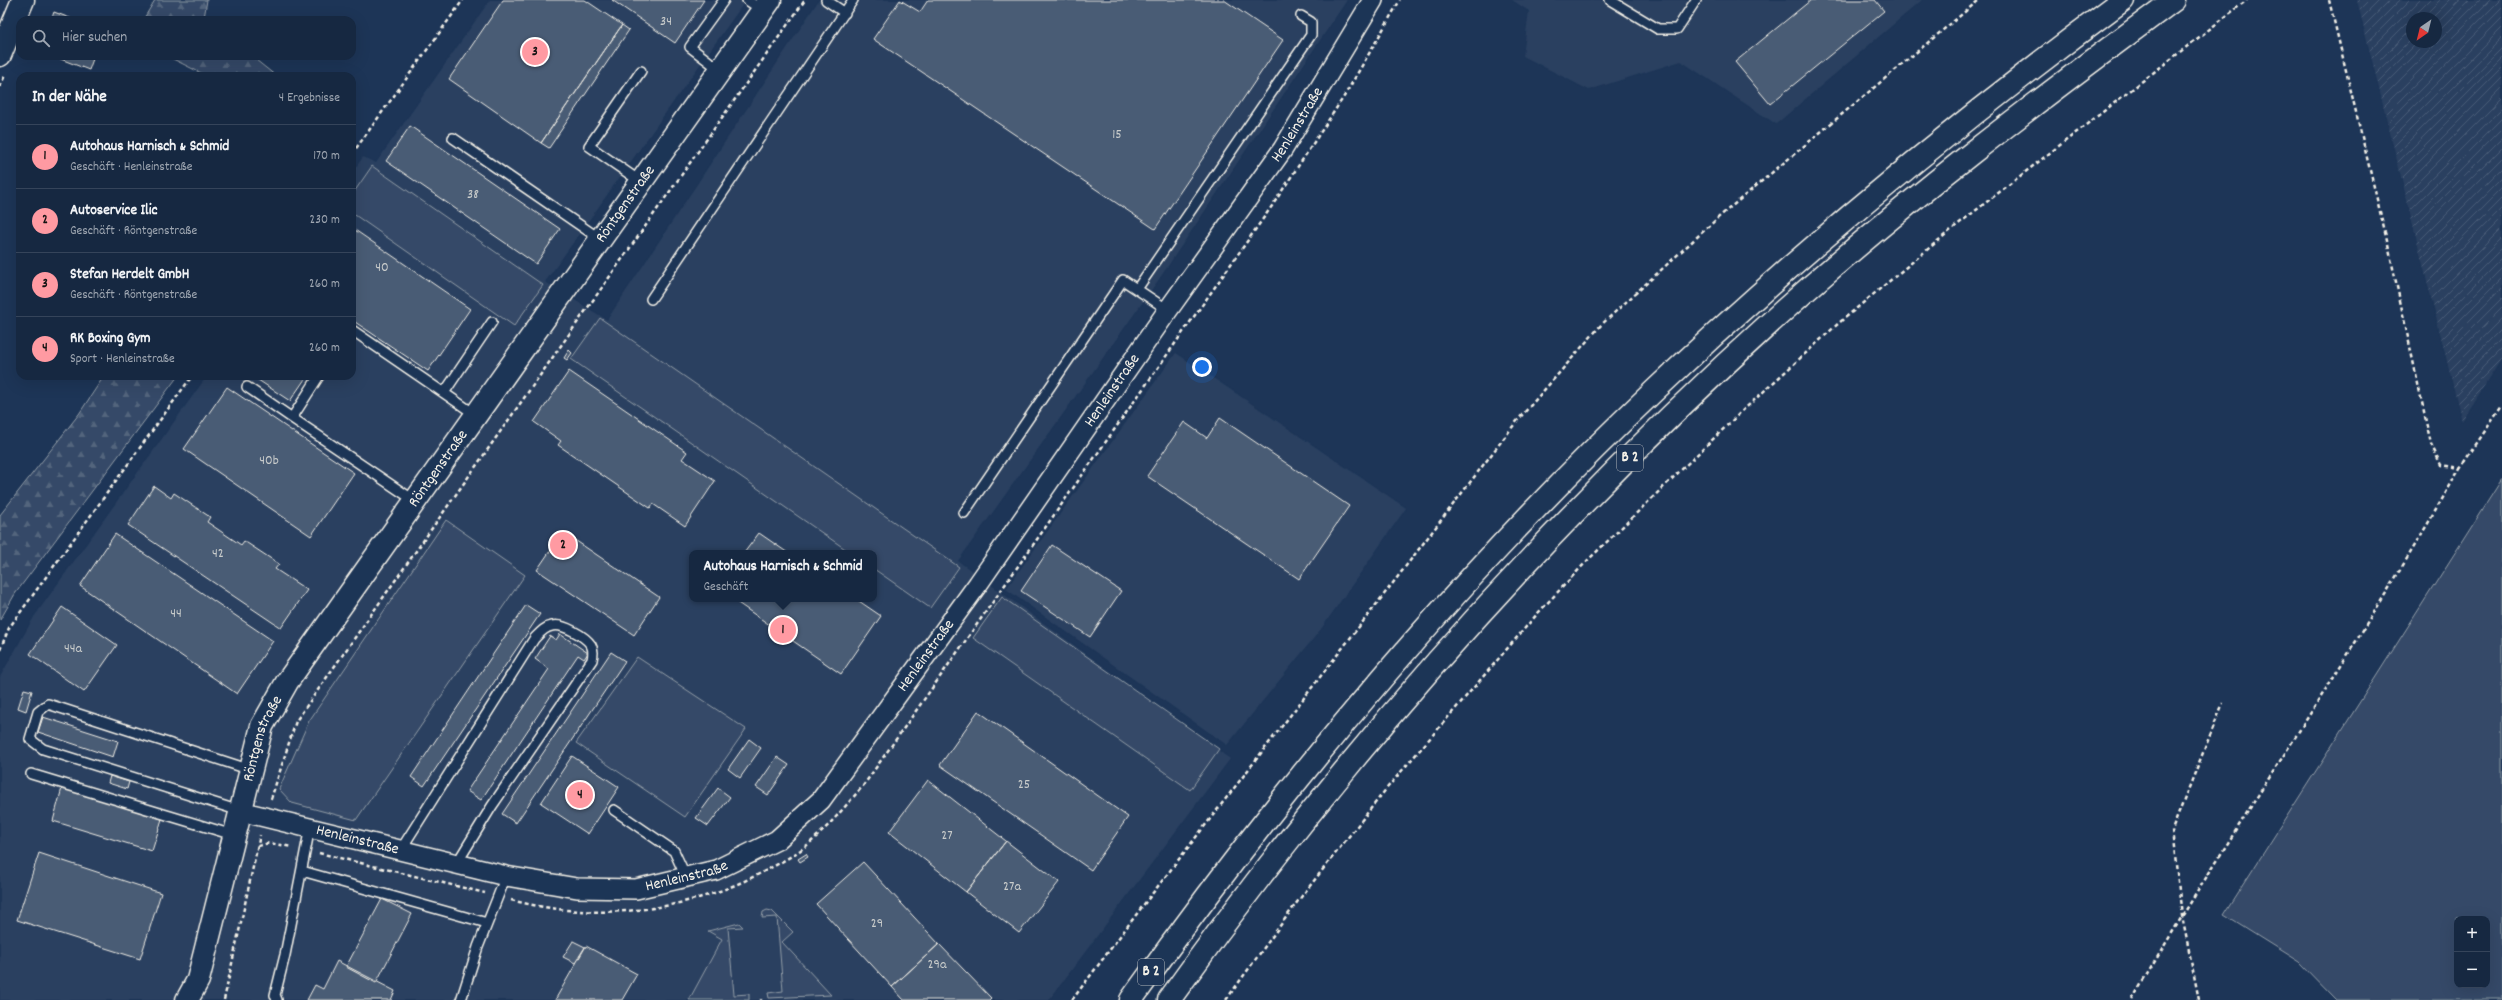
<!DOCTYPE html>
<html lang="de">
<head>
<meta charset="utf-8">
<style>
  body { margin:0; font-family:Dekko,sans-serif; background:#23344c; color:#f1f3f6 }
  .controls { position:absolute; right:12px; bottom:12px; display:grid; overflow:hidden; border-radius:8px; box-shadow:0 4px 16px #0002 }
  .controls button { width:36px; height:36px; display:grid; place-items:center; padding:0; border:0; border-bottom:1px solid #35445a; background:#162841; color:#f1f3f6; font:20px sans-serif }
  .compass { position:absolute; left:2406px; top:12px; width:36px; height:36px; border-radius:50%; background:#162841; box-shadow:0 4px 16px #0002; rotate:215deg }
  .you { position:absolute; left:1202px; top:367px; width:14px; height:14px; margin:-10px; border:3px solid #fff; border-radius:50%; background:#1a73e8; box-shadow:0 0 0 6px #1a73e833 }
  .badge { display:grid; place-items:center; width:26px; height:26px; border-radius:50%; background:#ff9aa2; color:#111; font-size:13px; font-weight:700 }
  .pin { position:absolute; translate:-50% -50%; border:2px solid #fff; box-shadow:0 1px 4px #0006 }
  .popup { position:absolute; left:689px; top:550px; width:188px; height:52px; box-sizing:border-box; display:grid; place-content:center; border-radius:8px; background:#162841; filter:drop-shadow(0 1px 3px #0005); font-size:13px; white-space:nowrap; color:#9ea6b1 }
  .popup b { font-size:15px; color:#f1f3f6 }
  .popup::after { content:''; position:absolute; left:50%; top:100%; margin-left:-8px; border:8px solid transparent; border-top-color:#162841 }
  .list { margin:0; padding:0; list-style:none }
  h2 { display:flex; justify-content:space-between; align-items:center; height:52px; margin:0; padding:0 16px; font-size:17px }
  h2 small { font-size:13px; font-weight:400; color:#9ea6b1 }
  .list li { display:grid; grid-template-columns:26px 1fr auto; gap:12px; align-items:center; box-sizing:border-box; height:64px; padding:0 16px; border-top:1px solid #35445a }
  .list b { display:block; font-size:15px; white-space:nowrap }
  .list p { margin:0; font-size:13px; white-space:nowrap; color:#9ea6b1 }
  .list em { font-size:13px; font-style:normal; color:#9ea6b1 }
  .icon { flex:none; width:22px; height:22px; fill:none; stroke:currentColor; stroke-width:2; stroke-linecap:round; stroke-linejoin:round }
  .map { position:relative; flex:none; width:2502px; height:1000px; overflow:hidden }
  .search { position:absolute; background:#162841; box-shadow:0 4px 16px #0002; left:16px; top:16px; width:340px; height:44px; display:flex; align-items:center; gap:10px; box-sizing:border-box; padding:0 14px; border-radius:12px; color:#9ea6b1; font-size:15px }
  .panel { position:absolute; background:#162841; box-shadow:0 4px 16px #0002; left:16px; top:72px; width:340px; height:308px; border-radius:12px }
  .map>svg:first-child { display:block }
</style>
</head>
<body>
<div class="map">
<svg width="2502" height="1000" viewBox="0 0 2502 1000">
  <defs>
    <pattern id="industrial-furrows" width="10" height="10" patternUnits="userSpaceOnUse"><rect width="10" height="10" fill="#2a4060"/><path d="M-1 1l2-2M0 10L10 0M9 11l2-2" fill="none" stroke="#4a5c77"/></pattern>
    <pattern id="forest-firs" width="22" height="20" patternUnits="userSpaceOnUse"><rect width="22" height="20" fill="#354a67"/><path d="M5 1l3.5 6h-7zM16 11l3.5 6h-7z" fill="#53657d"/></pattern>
  </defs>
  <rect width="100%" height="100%" fill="#1d3557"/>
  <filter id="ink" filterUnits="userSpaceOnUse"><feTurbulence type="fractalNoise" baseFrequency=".025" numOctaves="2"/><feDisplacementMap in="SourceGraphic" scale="8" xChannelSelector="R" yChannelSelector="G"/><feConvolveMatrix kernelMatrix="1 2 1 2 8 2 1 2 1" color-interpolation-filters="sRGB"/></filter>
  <g filter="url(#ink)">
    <path fill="#2a4060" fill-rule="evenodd" d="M490 0H746L545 282 607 320 819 0H1347L1157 282 958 561 1230 759 1049 1000H0V677L34 617 207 376H352V173L363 157 376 163ZM692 553H874V599H692Z
      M1512 0H1922L1776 124 1681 61 1589 90 1523 56 1529 11Z
      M1176 353 1406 508 1321 629 1227 745 1006 589Z"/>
    <path fill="url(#industrial-furrows)" fill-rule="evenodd" d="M2357 0H2502V358L2462 421ZM2412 18H2436V42H2412Z"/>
    <path fill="#354a67" stroke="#949ea8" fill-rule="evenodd" d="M372 166 543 285 514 326 352 213V195Z
      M600 318 959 567 930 608 874 569V553H851L571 359Z
      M2502 479V1000H2336L2299 962 2224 915ZM2457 919H2487V985H2457Z
      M446 520 525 575 356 820 292 803 279 789 309 721Z
      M1002 597 1219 749 1190 790 973 638Z
      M637 657 746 729 685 817 576 743Z
      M767 910 772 911 793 932 782 942 831 995 769 998 768 993 783 991 777 917 762 918 763 912Z
      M739 923 743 927 728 928 734 995 749 994V1000H689L722 939 708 931Z"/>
    <path fill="url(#forest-firs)" stroke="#949ea8" d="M155 0H207L204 18 206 20H143Z
      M167 56H251L276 76H207Z
      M104 376H178L15 594 0 620V515L79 414Z"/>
    <path fill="#485b74" stroke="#f4f1e8" d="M503 0H585L622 25 541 143 449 79Z
      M612 0H704L675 43Z
      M900 0 920 12 928 0H1224L1283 40 1155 229 873 39Z
      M1811 0H1875L1884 11 1770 104 1735 62Z
      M54 12 75 20H51Z
      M622 25 629 30 549 148 541 143Z
      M53 56H94L89 70Z
      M410 126 560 229 536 264 386 161Z
      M352 228 470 309 428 371 352 320Z
      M569 350 572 353 567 360 564 358Z
      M569 371 687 452 682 459 715 481 685 526 653 504 650 508 558 445 561 441 534 422Z
      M252 376H307L290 401Z
      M227 387 354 473 311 536 184 449Z
      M1220 418 1349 506 1299 579 1147 476 1184 422 1207 438Z
      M154 486 171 498 174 493 210 517 207 522 241 545 244 541 279 564 275 569 307 590 281 628 128 525Z
      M563 532 659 597 634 635 537 570Z
      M759 533 788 553H744Z
      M115 534 273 641 237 694 80 586Z
      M1052 545 1121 591 1090 637 1021 591Z
      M732 599H856L881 616 841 674Z
      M526 605 540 614 424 786 411 777Z
      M62 607 117 645 84 692 30 654Z
      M560 634 588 653 584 659 578 655 481 800 467 791 549 669 535 659 550 636 556 640Z
      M611 652 625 661 516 823 502 814Z
      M24 689 32 691 26 711 18 708Z
      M978 711 1128 817 1091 870 940 765Z
      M43 717 118 741 113 757 38 732Z
      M749 739 761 748 740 778 728 769Z
      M572 756 619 787 588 834 541 803Z
      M777 757 789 765 768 795 756 787Z
      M110 776 129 782 127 789 108 783Z
      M928 780 1006 841 966 892 889 832Z
      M62 788 162 819 152 851 53 821Z
      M718 788 730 797 708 826 696 818Z
      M1006 841 1059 882 1019 933 966 892Z
      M39 853 161 893 140 959 17 920Z
      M806 854 808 857 800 862 798 859Z
      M863 862 939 944 892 987 816 904Z
      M382 899 412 914 376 983 346 967Z
      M573 941 585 947 575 963 563 957Z
      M939 944 991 998 989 1000H904L892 987Z
      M586 946 637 974 622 1000H555Z
      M337 961 395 991 391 1000H307L315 985 323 989Z"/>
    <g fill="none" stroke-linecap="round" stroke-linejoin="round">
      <g stroke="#f4f1e8" stroke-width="12">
        <path id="lane" d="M747 0 762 10
          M826 0 845 13
          M1610 0 1658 29H1677L1696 0
          M720 70 690 47 724 0
          M453 138 600 239
          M641 182 589 146 641 71
          M1137 289 1311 35V22L1301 16
          M651 299 853 0
          M352 330 476 415
          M319 376 292 418 415 501
          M247 387 292 418
          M444 393 492 322
          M964 513 1123 280 1168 310
          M31 774 233 835
          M614 810 674 851 686 877
          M240 811 43 749 30 739 38 712 48 704 251 770
          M400 851 534 639C539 634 544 627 552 626 562 623 585 636 591 645 594 650 593 655 592 660L492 806 457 863
          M302 871 487 923
          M277 1000 275 995 285 955 310 827
          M461 1000 478 947 506 876"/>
      </g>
      <g stroke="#f4f1e8" stroke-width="22">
        <g id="street">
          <path id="s1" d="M240 811 506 876 577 888 636 889 716 870 777 840 821 800 978 584 1168 310 1283 149 1373 0"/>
        </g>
      </g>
      <g stroke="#f4f1e8" stroke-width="25">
        <g id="secondary">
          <path d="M0 55 23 0"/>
          <path id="s2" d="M187 1000 198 980 262 726 287 682 770 0"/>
        </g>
      </g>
      <g stroke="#f4f1e8" stroke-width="25">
        <path id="highway" d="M1131 1000C1286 783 1460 575 1654 391 1802 251 1959 121 2123 0
          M1169 1000C1347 750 1554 518 1782 312 1906 200 2040 99 2174 0"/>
      </g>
      <path stroke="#f4f1e8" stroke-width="2.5" stroke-dasharray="4 3" stroke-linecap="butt" d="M2329 0 2388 245 2431 444 2441 465 2460 468 2502 406
        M0 87 5 75
        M352 154 463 0
        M0 650 9 628 192 376
        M271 799 296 721 805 0
        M258 846 269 843 292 847
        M319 853 485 893
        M511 900C596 922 682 913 759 874 778 864 798 854 813 840 831 824 847 804 863 786L1272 206 1345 95 1400 0
        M761 999V1000
        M224 1000 260 835
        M1072 1000 1145 903 1396 579 1517 421 1602 324 1720 216 1979 0
        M1226 1000 1298 901 1387 788 1538 613 1587 561 1740 413 1840 322 1957 225 2247 0
        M2132 1000C2237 820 2357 650 2460 468
        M2199 1000 2182 916 2172 830 2223 703"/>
      <use href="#lane" stroke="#1d3557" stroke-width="9"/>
      <use href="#street" stroke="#1d3557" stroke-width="19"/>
      <use href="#secondary" stroke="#1d3557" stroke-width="22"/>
      <use href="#highway" stroke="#1d3557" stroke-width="22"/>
    </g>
  </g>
  <g text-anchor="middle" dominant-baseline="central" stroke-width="3.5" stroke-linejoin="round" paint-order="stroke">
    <g font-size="14" fill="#c9cccb">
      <text x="666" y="22">34</text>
      <text x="1117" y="135">15</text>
      <text x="473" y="195">38</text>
      <text x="382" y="268">40</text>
      <text x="269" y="461">40b</text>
      <text x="218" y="554">42</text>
      <text x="176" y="614">44</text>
      <text x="73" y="649">44a</text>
      <text x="1024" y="785">25</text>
      <text x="947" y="836">27</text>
      <text x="1012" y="887">27a</text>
      <text x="877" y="924">29</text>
      <text x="937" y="965">29a</text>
    </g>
    <g fill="#1d3557" stroke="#b4b9bc" stroke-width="1">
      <rect x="1617" y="445" width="26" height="26" rx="3"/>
      <rect x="1138" y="959" width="26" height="26" rx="3"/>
    </g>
    <g font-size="15" font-weight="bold" fill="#f4f1e8">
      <text x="1630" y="458">B 2</text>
      <text x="1151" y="972">B 2</text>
    </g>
    <g font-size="16" fill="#f4f1e8" stroke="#1d3557">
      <text stroke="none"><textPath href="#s1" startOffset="1441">Henleinstraße</textPath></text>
      <text stroke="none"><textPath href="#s2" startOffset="921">Röntgenstraße</textPath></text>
      <text stroke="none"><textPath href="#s1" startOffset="1117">Henleinstraße</textPath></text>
      <text stroke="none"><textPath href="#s2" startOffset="597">Röntgenstraße</textPath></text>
      <text stroke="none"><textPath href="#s1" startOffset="793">Henleinstraße</textPath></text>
      <text stroke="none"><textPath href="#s2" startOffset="273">Röntgenstraße</textPath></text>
      <text stroke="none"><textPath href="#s1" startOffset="121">Henleinstraße</textPath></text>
      <text stroke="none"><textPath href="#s1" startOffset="457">Henleinstraße</textPath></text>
    </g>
  </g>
</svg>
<div class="controls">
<button>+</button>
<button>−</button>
</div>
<svg class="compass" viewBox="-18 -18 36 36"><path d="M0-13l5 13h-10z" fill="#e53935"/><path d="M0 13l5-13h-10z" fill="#9ea6b1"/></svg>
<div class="you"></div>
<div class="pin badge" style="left:783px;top:630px">1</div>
<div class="popup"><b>Autohaus Harnisch &amp; Schmid</b>Geschäft</div>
<div class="pin badge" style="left:563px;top:545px">2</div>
<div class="pin badge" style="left:535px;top:52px">3</div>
<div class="pin badge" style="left:580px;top:795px">4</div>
<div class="search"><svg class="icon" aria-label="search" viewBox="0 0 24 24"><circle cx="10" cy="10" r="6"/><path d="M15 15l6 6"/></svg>Hier suchen</div>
<section class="panel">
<h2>In der Nähe<small>4 Ergebnisse</small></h2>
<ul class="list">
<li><span class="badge">1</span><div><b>Autohaus Harnisch &amp; Schmid</b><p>Geschäft · Henleinstraße</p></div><em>170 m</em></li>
<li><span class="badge">2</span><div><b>Autoservice Ilic</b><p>Geschäft · Röntgenstraße</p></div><em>230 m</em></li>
<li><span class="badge">3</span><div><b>Stefan Herdelt GmbH</b><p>Geschäft · Röntgenstraße</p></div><em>260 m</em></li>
<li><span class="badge">4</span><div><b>RK Boxing Gym</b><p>Sport · Henleinstraße</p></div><em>260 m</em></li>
</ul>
</section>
</div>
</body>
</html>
